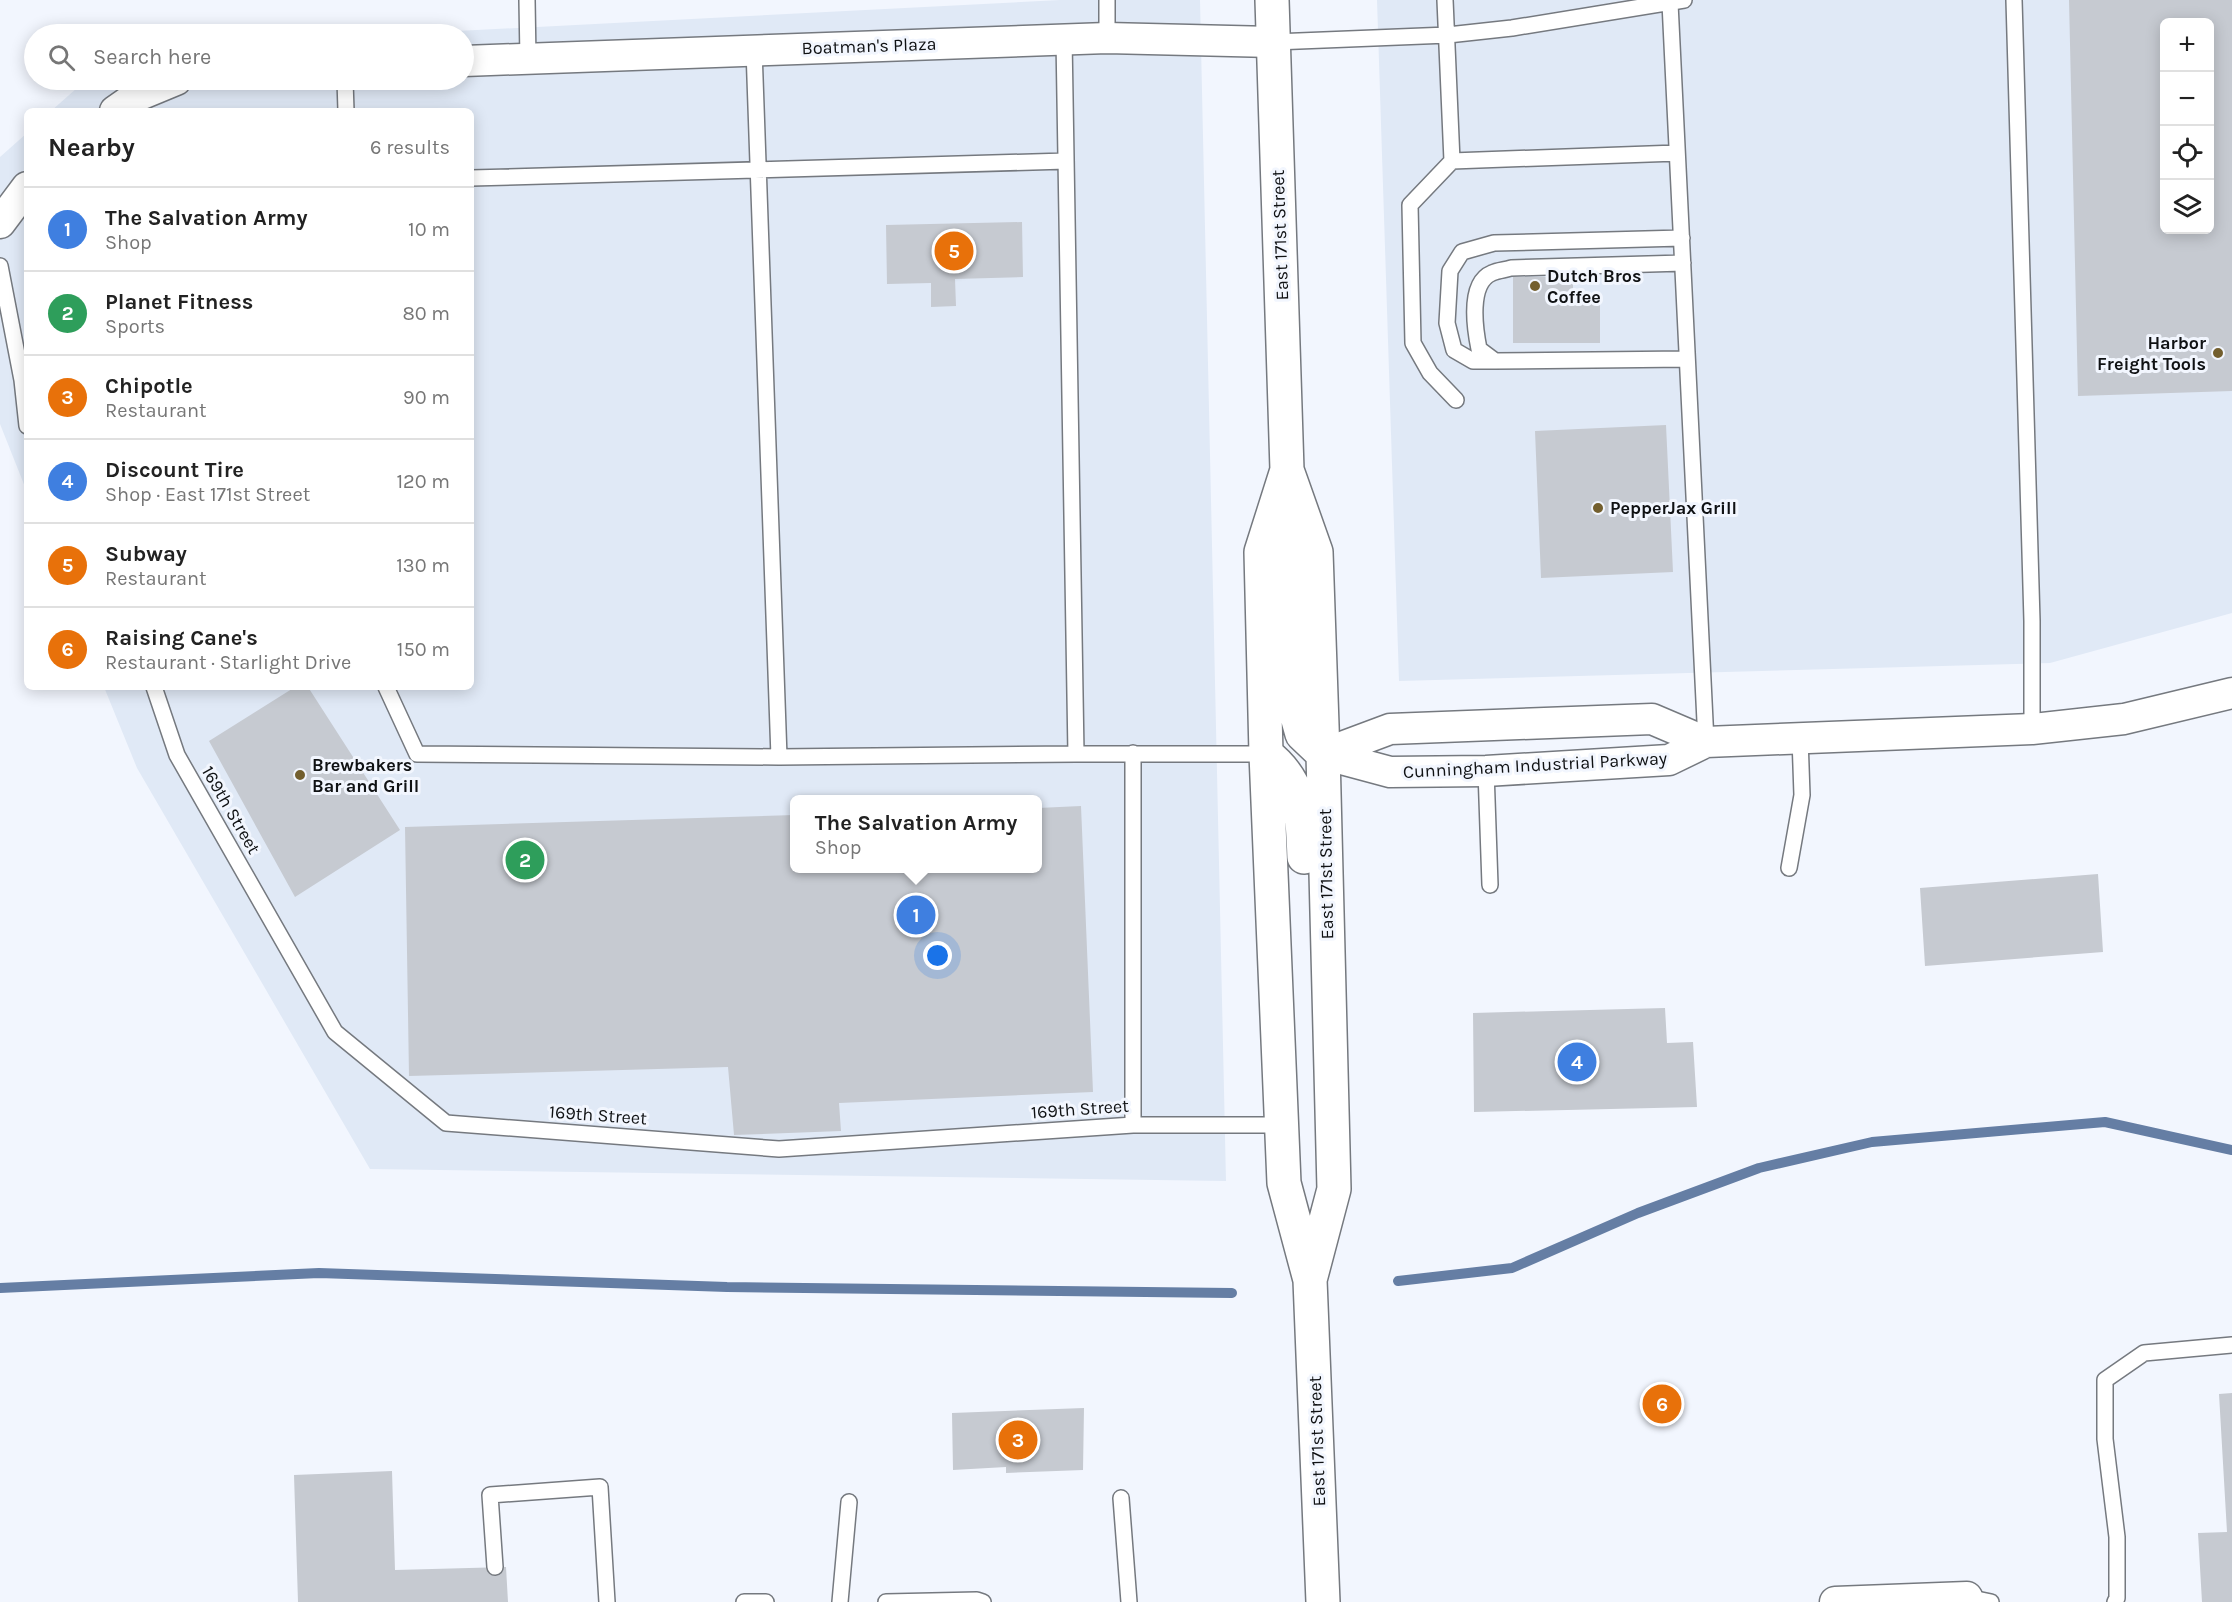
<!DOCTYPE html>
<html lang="en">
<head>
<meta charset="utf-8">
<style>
  body { margin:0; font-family:Karla,sans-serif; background:#f6f6f6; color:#222 }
  .controls { position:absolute; right:18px; top:18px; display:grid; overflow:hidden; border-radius:9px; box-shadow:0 3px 15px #0003 }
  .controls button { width:54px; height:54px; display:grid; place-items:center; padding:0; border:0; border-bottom:2px solid #e0e0e0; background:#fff; color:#222; font:30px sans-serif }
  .you { position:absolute; left:938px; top:956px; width:21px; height:21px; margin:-15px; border:4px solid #fff; border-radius:50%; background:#1a73e8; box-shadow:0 0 0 9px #1a73e833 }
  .badge { display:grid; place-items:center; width:39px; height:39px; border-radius:50%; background:#0b8043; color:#fff; font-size:20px; font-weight:700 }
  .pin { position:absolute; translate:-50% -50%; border:3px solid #fff; box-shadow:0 2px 6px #0006 }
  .popup { position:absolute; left:790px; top:795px; width:252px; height:78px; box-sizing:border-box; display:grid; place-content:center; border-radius:9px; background:#fff; filter:drop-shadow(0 2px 4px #0005); font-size:20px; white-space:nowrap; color:#767676 }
  .popup b { font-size:22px; color:#222 }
  .popup::after { content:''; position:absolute; left:50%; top:100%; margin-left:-12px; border:12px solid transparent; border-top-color:#fff }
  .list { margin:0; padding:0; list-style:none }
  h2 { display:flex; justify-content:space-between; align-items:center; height:78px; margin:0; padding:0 24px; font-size:26px }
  h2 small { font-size:20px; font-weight:400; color:#767676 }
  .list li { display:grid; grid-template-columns:39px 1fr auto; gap:18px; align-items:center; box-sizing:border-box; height:84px; padding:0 24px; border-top:2px solid #e0e0e0 }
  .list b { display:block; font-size:22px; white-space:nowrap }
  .list p { margin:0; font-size:20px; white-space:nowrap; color:#767676 }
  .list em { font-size:20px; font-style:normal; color:#767676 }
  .icon { flex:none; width:33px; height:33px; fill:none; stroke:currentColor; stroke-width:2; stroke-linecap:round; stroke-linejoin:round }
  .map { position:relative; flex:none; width:2232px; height:1602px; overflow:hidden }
  .search { position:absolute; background:#fff; box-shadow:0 3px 15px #0003; left:24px; top:24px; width:450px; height:66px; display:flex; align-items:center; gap:15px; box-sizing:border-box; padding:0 21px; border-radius:33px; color:#767676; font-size:22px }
  .panel { position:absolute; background:#fff; box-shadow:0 3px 15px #0003; left:24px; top:108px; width:450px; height:582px; border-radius:9px }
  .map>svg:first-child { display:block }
</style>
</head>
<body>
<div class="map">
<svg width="2232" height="1602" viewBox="0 0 2232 1602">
  <rect width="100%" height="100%" fill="#f2f6fe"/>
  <path fill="#e0e9f6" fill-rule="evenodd" d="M1060 0H1200L1226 1181 370 1169 137 768 104 687H471V111H51L86 80H464V34H399ZM794 800H1038V868H794Z
    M1377 0H2232V613L2050 663 1399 681ZM2164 22H2210V230H2164Z
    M27 133V492L0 424V157Z"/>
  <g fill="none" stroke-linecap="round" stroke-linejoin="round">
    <path stroke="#657ea4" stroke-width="10" d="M1398 1281 1512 1268 1638 1213 1759 1168 1872 1142 2105 1122 2232 1150
      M0 1288 319 1273 727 1287 1232 1293"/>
  </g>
  <path fill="#c6cad1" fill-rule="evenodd" d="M2069 0H2232V391L2078 396ZM2164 22H2210V230H2164Z
    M1022 222 1023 277 955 279 956 306 931 307V283L887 284 886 225Z
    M1513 277H1573V294L1600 295V343H1513Z
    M1666 425 1673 572 1541 578 1535 431Z
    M295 687H308L400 830 295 897 209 741Z
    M1081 806 1093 1092 839 1103 841 1131 734 1135 728 1067 409 1076 405 827 794 815V868H1038V808Z
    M2098 874 2103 952 1925 966 1920 888Z
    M1665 1008 1667 1043 1693 1042 1697 1107 1474 1112 1473 1013Z
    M2232 1393V1602H2202L2198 1533 2227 1532 2219 1394Z
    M1084 1408 1083 1470 1006 1473V1467L953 1470 952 1413Z
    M392 1471 395 1570 506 1567 508 1602H298L294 1475Z"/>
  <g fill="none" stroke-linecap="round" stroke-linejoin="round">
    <g stroke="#75797f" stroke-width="18">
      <path id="service" d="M527 0 528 59
        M1107 0V38
        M1445 0 1452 161
        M2014 0 2032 621V729
        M1670 3 1706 742
        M1064 39 1076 754H1266
        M1274 42 1448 35 1512 28 1684 0
        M754 50 779 757
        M345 80 346 111
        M471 178 1066 161
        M1683 263 1511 268C1505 270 1498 270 1492 273 1468 283 1475 329 1479 349L1495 361 1687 359
        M0 266 22 380 27 426
        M1495 361H1473L1454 350 1447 323 1450 271 1462 252 1494 243 1682 238
        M1456 400 1430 373 1413 343 1410 205 1452 161 1677 153
        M154 687 177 755 335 1032 446 1123 779 1149 1133 1125H1281
        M386 687 417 754 779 757 1076 754
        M1133 753V1125
        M1486 771 1490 885
        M1789 868 1802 795 1800 738
        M1121 1498 1129 1602
        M495 1567 490 1495 600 1487 607 1602
        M1965 1601 1967 1597 1991 1602
        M744 1602H766
        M840 1602 849 1502
        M886 1602 977 1600 983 1602
        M2115 1602 2117 1598V1537L2105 1439V1380L2144 1353 2232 1345"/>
    </g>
    <g stroke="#75797f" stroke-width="33">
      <path id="minor" d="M464 61 1107 38 1274 42
        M115 111 135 97 176 80
        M0 223 27 187
        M1323 754 1390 772 1486 771 1669 760 1706 742 2032 729 2124 719 2232 693
        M1323 754 1390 729 1652 719 1706 742
        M1835 1602 1967 1597"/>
    </g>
    <g stroke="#75797f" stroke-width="36">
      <path id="secondary" d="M1272 0 1287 470 1316 552 1323 754 1334 1189 1310 1280
        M1287 470 1261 552 1266 754 1284 1183 1310 1280 1323 1602
        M1287 499 1289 646 1293 702 1302 734 1323 754
        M1266 754C1303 783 1302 814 1304 857"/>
    </g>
    <use href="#service" stroke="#fff" stroke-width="15"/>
    <use href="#minor" stroke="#fff" stroke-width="30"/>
    <use href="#secondary" stroke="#fff" stroke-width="33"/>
  </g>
  <g fill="#735f2e" stroke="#f2f6fe" stroke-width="2">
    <circle cx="1535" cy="286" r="6"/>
    <circle cx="2218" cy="353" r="6"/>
    <circle cx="1598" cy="508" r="6"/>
    <circle cx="300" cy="775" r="6"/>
  </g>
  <g text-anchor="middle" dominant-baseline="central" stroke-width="6" stroke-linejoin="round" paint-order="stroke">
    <g font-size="18" fill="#101214" stroke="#f2f6fe">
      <text transform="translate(869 46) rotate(-2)">Boatman's Plaza</text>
      <text transform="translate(1280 235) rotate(-92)">East 171st Street</text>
      <text transform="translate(1535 765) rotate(-3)">Cunningham Industrial Parkway</text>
      <text transform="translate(231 810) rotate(60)">169th Street</text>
      <text transform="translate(1326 874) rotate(-91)">East 171st Street</text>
      <text transform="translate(1080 1109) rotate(-4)">169th Street</text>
      <text transform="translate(598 1115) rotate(4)">169th Street</text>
      <text transform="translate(1317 1441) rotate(-92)">East 171st Street</text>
    </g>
    <g font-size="18" font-weight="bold" fill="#101214" stroke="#f2f6fe" text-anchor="start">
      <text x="1547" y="276">Dutch Bros<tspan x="1547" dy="21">Coffee</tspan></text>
      <text x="2206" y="343" text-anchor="end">Harbor<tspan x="2206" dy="21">Freight Tools</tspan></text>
      <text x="1610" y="508">PepperJax Grill</text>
      <text x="312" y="765">Brewbakers<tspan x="312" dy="21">Bar and Grill</tspan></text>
    </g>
  </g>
</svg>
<div class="controls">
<button>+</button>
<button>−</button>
<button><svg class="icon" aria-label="locate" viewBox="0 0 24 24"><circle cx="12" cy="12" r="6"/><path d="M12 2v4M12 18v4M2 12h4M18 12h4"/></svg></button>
<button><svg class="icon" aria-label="layers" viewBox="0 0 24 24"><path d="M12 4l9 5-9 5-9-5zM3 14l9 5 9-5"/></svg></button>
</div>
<div class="you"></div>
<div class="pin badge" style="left:916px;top:915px;background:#3f7fe0">1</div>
<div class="popup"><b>The Salvation Army</b>Shop</div>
<div class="pin badge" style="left:525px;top:860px;background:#2e9e5b">2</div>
<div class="pin badge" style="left:1018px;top:1440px;background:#e8710a">3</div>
<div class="pin badge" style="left:1577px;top:1062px;background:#3f7fe0">4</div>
<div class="pin badge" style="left:954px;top:251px;background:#e8710a">5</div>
<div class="pin badge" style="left:1662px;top:1404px;background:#e8710a">6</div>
<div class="search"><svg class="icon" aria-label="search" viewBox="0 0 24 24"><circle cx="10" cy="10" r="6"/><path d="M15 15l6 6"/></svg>Search here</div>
<section class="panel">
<h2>Nearby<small>6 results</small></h2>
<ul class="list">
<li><span class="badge" style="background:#3f7fe0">1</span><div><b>The Salvation Army</b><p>Shop</p></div><em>10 m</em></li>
<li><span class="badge" style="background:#2e9e5b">2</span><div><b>Planet Fitness</b><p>Sports</p></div><em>80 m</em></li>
<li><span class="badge" style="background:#e8710a">3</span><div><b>Chipotle</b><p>Restaurant</p></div><em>90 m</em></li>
<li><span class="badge" style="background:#3f7fe0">4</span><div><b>Discount Tire</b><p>Shop · East 171st Street</p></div><em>120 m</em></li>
<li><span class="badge" style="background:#e8710a">5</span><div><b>Subway</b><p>Restaurant</p></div><em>130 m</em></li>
<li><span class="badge" style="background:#e8710a">6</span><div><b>Raising Cane's</b><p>Restaurant · Starlight Drive</p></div><em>150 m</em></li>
</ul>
</section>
</div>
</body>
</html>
